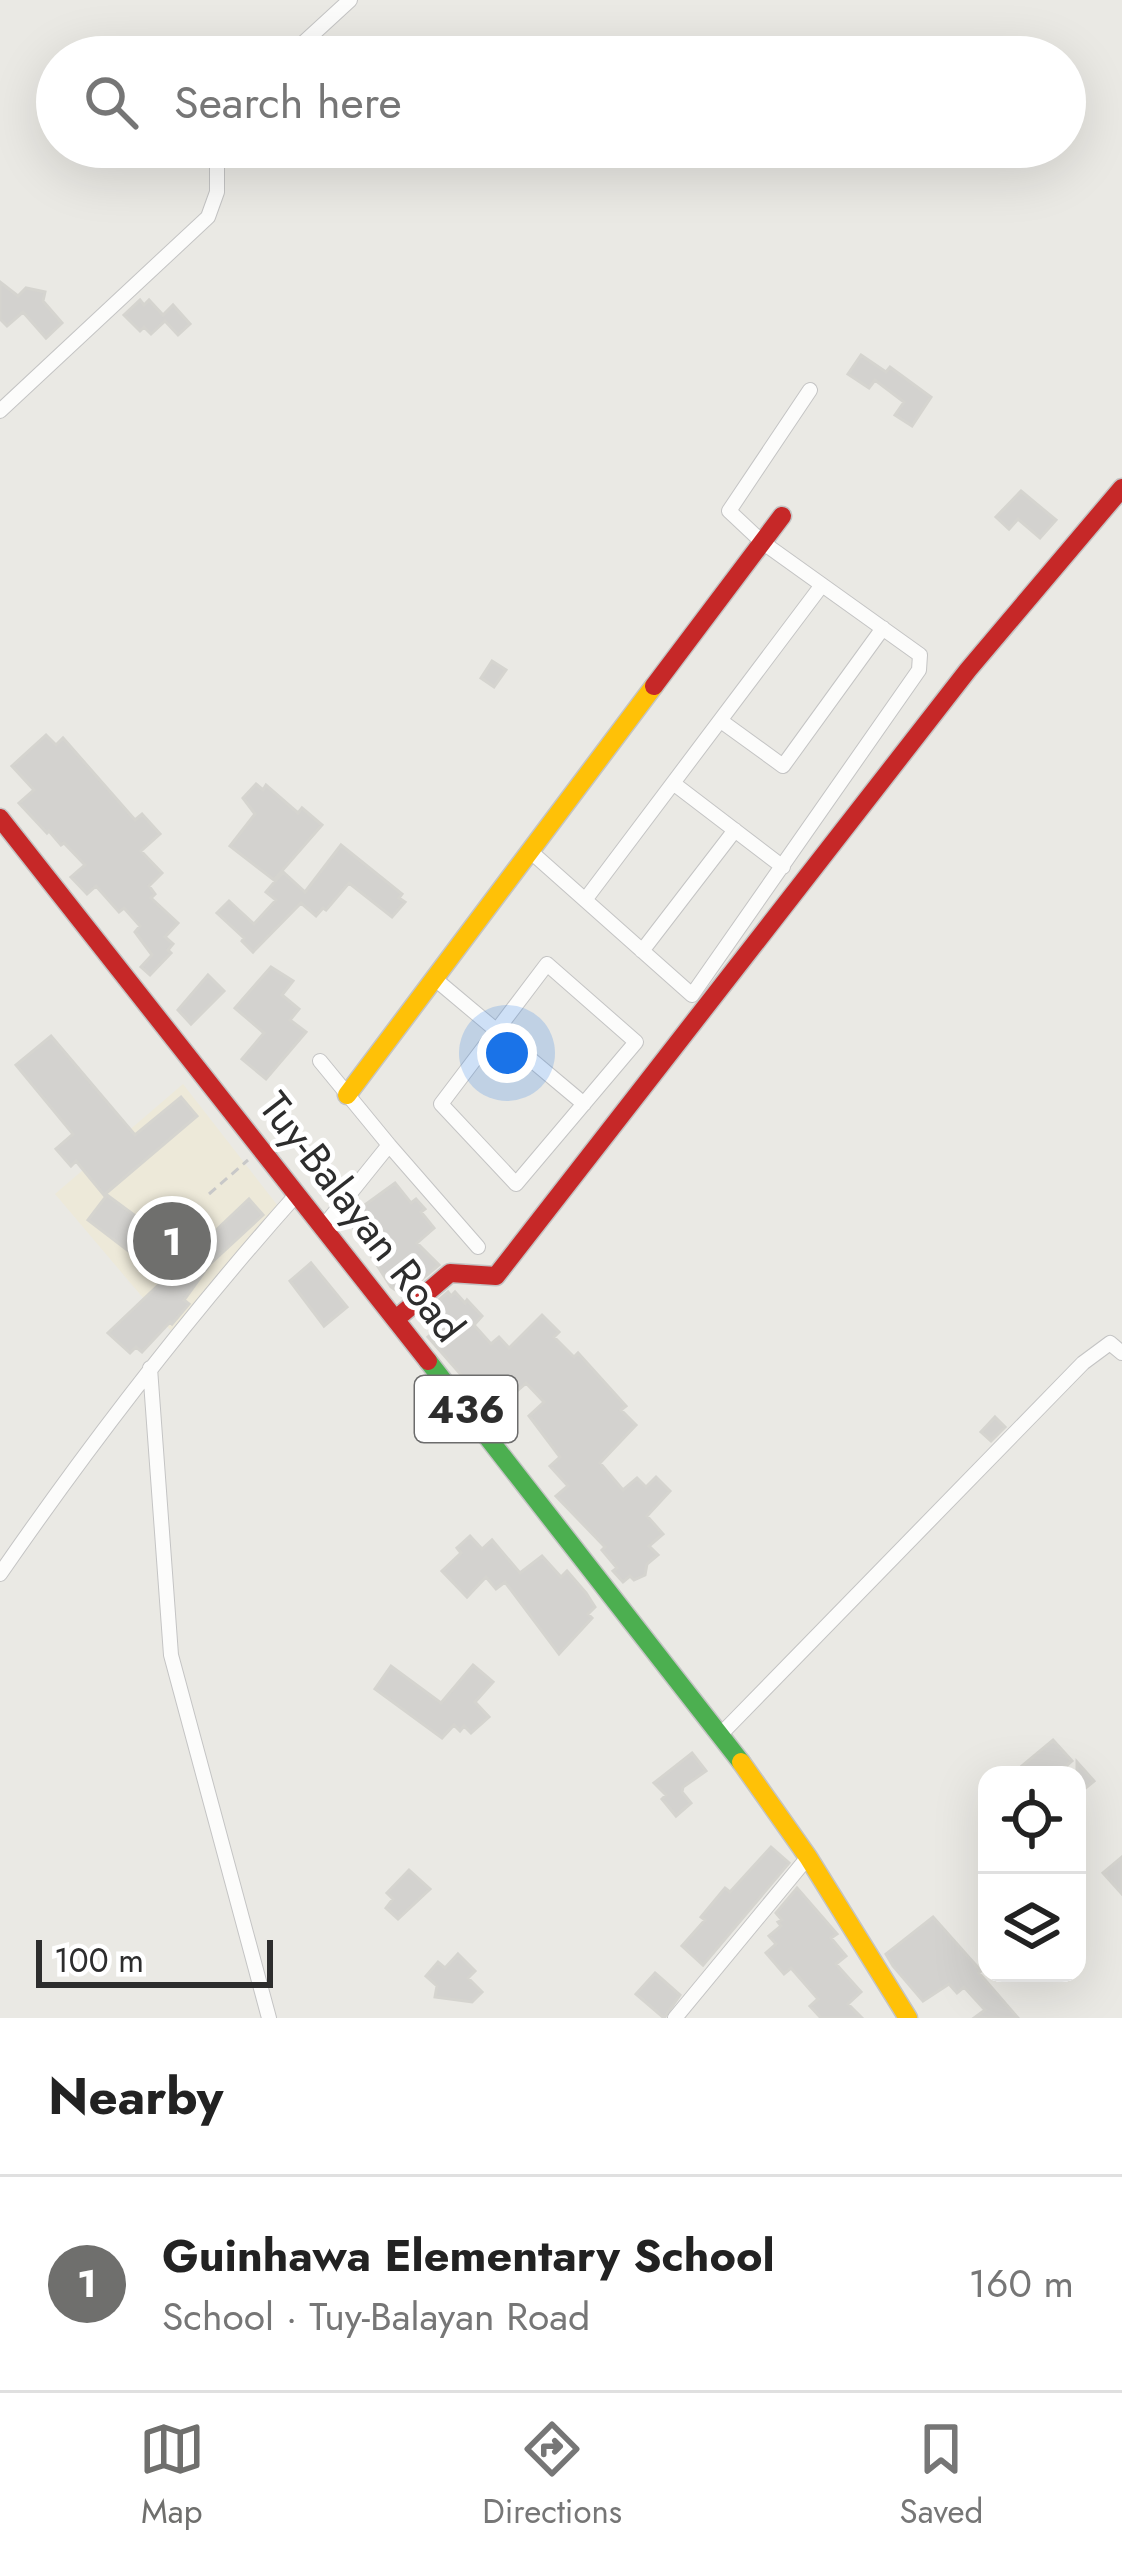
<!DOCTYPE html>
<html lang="en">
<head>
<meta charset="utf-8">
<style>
  body { margin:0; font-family:Jost,sans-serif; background:#f6f6f6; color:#222 }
  .controls { position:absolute; right:36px; bottom:36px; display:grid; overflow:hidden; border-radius:24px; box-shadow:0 12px 48px #0002 }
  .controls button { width:108px; height:108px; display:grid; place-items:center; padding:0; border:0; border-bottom:3px solid #e0e0e0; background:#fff; color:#222; font:60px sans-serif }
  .scale { position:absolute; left:36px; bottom:30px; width:237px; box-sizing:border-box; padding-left:12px; border:6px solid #2d2d2d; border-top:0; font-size:33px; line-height:42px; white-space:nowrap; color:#2d2d2d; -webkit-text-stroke:9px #fff; paint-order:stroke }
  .you { position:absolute; left:507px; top:1053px; width:42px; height:42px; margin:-30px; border:9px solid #fff; border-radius:50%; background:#1a73e8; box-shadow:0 0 0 18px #1a73e833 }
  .badge { display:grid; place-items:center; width:78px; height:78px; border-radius:50%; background:#6f6f6d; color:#fff; font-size:39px; font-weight:700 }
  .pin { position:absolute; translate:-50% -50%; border:6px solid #fff; box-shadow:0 3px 12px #0006 }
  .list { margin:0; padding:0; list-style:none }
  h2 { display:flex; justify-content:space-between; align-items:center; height:156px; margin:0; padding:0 48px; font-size:51px }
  h2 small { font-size:39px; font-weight:400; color:#767676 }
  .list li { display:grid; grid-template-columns:78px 1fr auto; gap:36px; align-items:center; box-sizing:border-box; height:216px; padding:0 48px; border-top:3px solid #e0e0e0 }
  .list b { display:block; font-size:45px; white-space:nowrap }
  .list p { margin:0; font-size:39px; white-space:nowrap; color:#767676 }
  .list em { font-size:39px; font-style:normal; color:#767676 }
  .icon { flex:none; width:66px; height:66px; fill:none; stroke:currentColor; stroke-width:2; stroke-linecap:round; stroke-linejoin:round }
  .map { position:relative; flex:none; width:1122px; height:2018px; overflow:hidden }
  .search { position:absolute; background:#fff; box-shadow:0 12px 48px #0002; left:36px; right:36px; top:36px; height:132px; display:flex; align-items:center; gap:30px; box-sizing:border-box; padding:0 42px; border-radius:66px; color:#767676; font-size:45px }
  .sheet { height:372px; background:#fff }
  nav { display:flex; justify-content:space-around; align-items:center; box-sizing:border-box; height:168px; border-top:3px solid #e0e0e0; background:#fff; font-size:33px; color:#767676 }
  nav a { display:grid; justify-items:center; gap:6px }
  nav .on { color:#6f6f6d }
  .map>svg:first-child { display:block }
</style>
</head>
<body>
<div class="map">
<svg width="1122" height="2018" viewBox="0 0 1122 2018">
  <rect width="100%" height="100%" fill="#eae9e4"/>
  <path fill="#ede9d9" d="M183 1084 278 1206 172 1332 55 1194Z"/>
  <path fill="#d3d2cf" stroke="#d5d4cf" stroke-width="3" d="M0 282 18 296 26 288 45 292 43 301 62 323 46 338 23 312 7 326 0 319Z
    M140 300 144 305 149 300 163 315 173 305 190 324 178 335 165 321 151 334 144 327 140 331 124 315Z
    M861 355 886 372 890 367 931 397 912 426 895 415 904 402 875 380 869 388 848 374Z
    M1021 491 1056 520 1040 538 1018 519 1009 529 996 517Z
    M492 661 506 670 494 687 481 678Z
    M46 735 56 745 63 738 135 820 142 814 160 834 141 851 162 873 149 886 155 894 151 898 178 923 165 937 173 944 168 950 171 953 150 975 141 967 152 955 135 932 140 926 124 908 119 912 96 886 87 894 71 877 85 865 64 843 61 845 49 831 47 833 19 803 34 790 12 766Z
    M256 784 263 790 266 785 298 813 302 808 322 825 274 880 230 846 255 814 243 798Z
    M341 845 402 894 399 898 405 902 392 917 349 883 326 910 323 908 316 916 301 903 253 952 242 941 244 938 217 913 229 901 254 924 276 900 266 892 283 872 305 892Z
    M271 967 293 981 282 995 299 1009 290 1020 306 1032 266 1079 242 1059 264 1033 235 1008Z
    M208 975 224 991 191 1024 178 1010Z
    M51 1036 135 1135 181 1097 197 1116 104 1195 76 1161 71 1166 56 1149 73 1134 16 1065Z
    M395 1183 411 1203 416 1199 425 1209 421 1212 434 1228 417 1243 439 1265 403 1295 391 1287 347 1218Z
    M107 1195 172 1243 152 1269 88 1220Z
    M249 1199 263 1215 210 1264 184 1300 189 1304 172 1324 170 1322 142 1352 136 1347 130 1353 108 1333Z
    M311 1263 347 1307 324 1326 290 1281Z
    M448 1292 451 1296 455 1292 465 1303 467 1300 482 1316 474 1325 491 1344 499 1337 509 1348 542 1315 559 1332 554 1337 574 1357 578 1353 626 1406 621 1410 636 1425 600 1463 623 1490 637 1478 646 1487 656 1477 670 1491 647 1516 663 1534 649 1546 658 1555 647 1564 645 1575 634 1580 630 1576 623 1582 613 1571 617 1568 602 1550 605 1547 556 1496 568 1486 550 1466 560 1457 529 1416 544 1402 526 1383 502 1404 492 1393 484 1401 428 1337 434 1332 419 1317Z
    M995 1417 1005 1427 991 1441 981 1432Z
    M470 1536 482 1549 492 1540 520 1573 542 1556 561 1577 567 1571 586 1593 595 1607 588 1614 592 1618 559 1654 505 1582 496 1589 486 1577 467 1597 442 1571 461 1553 457 1548Z
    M473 1665 493 1682 475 1702 489 1717 471 1733 464 1726 460 1731 454 1725 442 1738 375 1689 391 1666 441 1703Z
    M1053 1740 1072 1761 1056 1775H1030L1022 1766Z
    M692 1753 706 1771 683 1787 682 1792 691 1803 676 1816 662 1799 666 1795 654 1783Z
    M1077 1762 1094 1781 1077 1795Z
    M771 1847 789 1863 703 1965 682 1946 705 1920 701 1917 725 1888 730 1892Z
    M1122 1857V1894L1103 1873Z
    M409 1870 430 1889 398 1919 386 1908 393 1899 387 1893Z
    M797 1888 837 1934 831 1938 846 1956 836 1964 861 1992 848 2004 862 2018H821L810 2006 818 1999 791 1968 784 1974 766 1953 776 1944 769 1936 781 1926 778 1922 782 1920 776 1913Z
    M933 1917 981 1971 979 1973 1018 2018H974L985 2010 964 1987 957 1993 949 1984 923 2001 893 1966 886 1954Z
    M458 1954 475 1971 468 1978 482 1992 472 2002 435 1997 437 1986 426 1976 438 1962 445 1968Z
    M655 1973 680 1995 664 2018 636 1994Z"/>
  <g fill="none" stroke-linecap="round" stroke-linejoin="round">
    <g stroke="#c4c4c4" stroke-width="16">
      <path id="street" d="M288 57 350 0
        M0 411 208 217 217 192V147
        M721 721 783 766 883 628
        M673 783 783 867
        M530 851 692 995 919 670 920 655 762 542 729 511 810 390
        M585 900 822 585
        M642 951 735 830
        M547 964 636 1042 516 1184 441 1104Z
        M435 979 584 1104
        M320 1061 389 1145 323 1227
        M389 1145 478 1247
        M150 1368 171 1655 269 2018
        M0 1574C92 1441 189 1315 297 1194
        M721 1734 1083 1363 1110 1343 1122 1353
        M675 2018 808 1857"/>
    </g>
    <g stroke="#c4c4c4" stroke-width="21">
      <path id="fast" d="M428 1361 741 1762"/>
    </g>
    <g stroke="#c4c4c4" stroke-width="21">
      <path id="slow" d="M347 1095 654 686
        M741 1762 808 1857 908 2018"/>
    </g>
    <g stroke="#c4c4c4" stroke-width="21">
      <path id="jam" d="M654 686 782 516
        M0 818 428 1361
        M396 1319 450 1273 496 1276 968 670 1122 488"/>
    </g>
    <path stroke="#c8c8c8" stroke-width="3" stroke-dasharray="9 6" stroke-linecap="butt" d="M209 1194 248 1160"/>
    <use href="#street" stroke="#fcfcfb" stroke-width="14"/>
    <use href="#fast" stroke="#4caf50" stroke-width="18"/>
    <use href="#slow" stroke="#ffc107" stroke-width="18"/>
    <use href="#jam" stroke="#c62828" stroke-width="18"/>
  </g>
  <g text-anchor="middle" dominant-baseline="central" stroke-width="10" stroke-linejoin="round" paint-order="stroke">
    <rect fill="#fff" stroke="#6c6c6c" stroke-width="3" x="415" y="1376" width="102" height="66" rx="9"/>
    <g font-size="39" font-weight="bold" fill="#2d2d2d">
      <text x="466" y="1409">436</text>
    </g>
    <g font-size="42" fill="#2d2d2d" stroke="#fff">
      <text transform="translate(362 1217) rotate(52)">Tuy-Balayan Road</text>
    </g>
  </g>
</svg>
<div class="controls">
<button><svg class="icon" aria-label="locate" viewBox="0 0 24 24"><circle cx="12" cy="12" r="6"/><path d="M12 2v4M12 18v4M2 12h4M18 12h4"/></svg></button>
<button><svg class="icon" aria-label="layers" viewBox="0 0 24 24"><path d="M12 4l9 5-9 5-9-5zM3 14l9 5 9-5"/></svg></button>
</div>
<div class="scale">100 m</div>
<div class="you"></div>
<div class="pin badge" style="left:172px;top:1241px">1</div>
<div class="search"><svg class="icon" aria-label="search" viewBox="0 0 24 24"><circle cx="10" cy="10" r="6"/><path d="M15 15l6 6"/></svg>Search here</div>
</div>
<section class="sheet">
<h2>Nearby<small></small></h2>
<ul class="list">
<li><span class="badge">1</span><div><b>Guinhawa Elementary School</b><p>School · Tuy-Balayan Road</p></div><em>160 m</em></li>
</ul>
</section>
<nav>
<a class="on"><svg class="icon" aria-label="map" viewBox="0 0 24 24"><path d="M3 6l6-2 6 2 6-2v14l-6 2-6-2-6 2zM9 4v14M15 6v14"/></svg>Map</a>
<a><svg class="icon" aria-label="directions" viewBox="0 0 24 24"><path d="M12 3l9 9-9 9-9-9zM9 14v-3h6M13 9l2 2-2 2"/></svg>Directions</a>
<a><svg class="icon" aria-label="saved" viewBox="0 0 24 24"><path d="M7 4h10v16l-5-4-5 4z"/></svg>Saved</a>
</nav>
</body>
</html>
